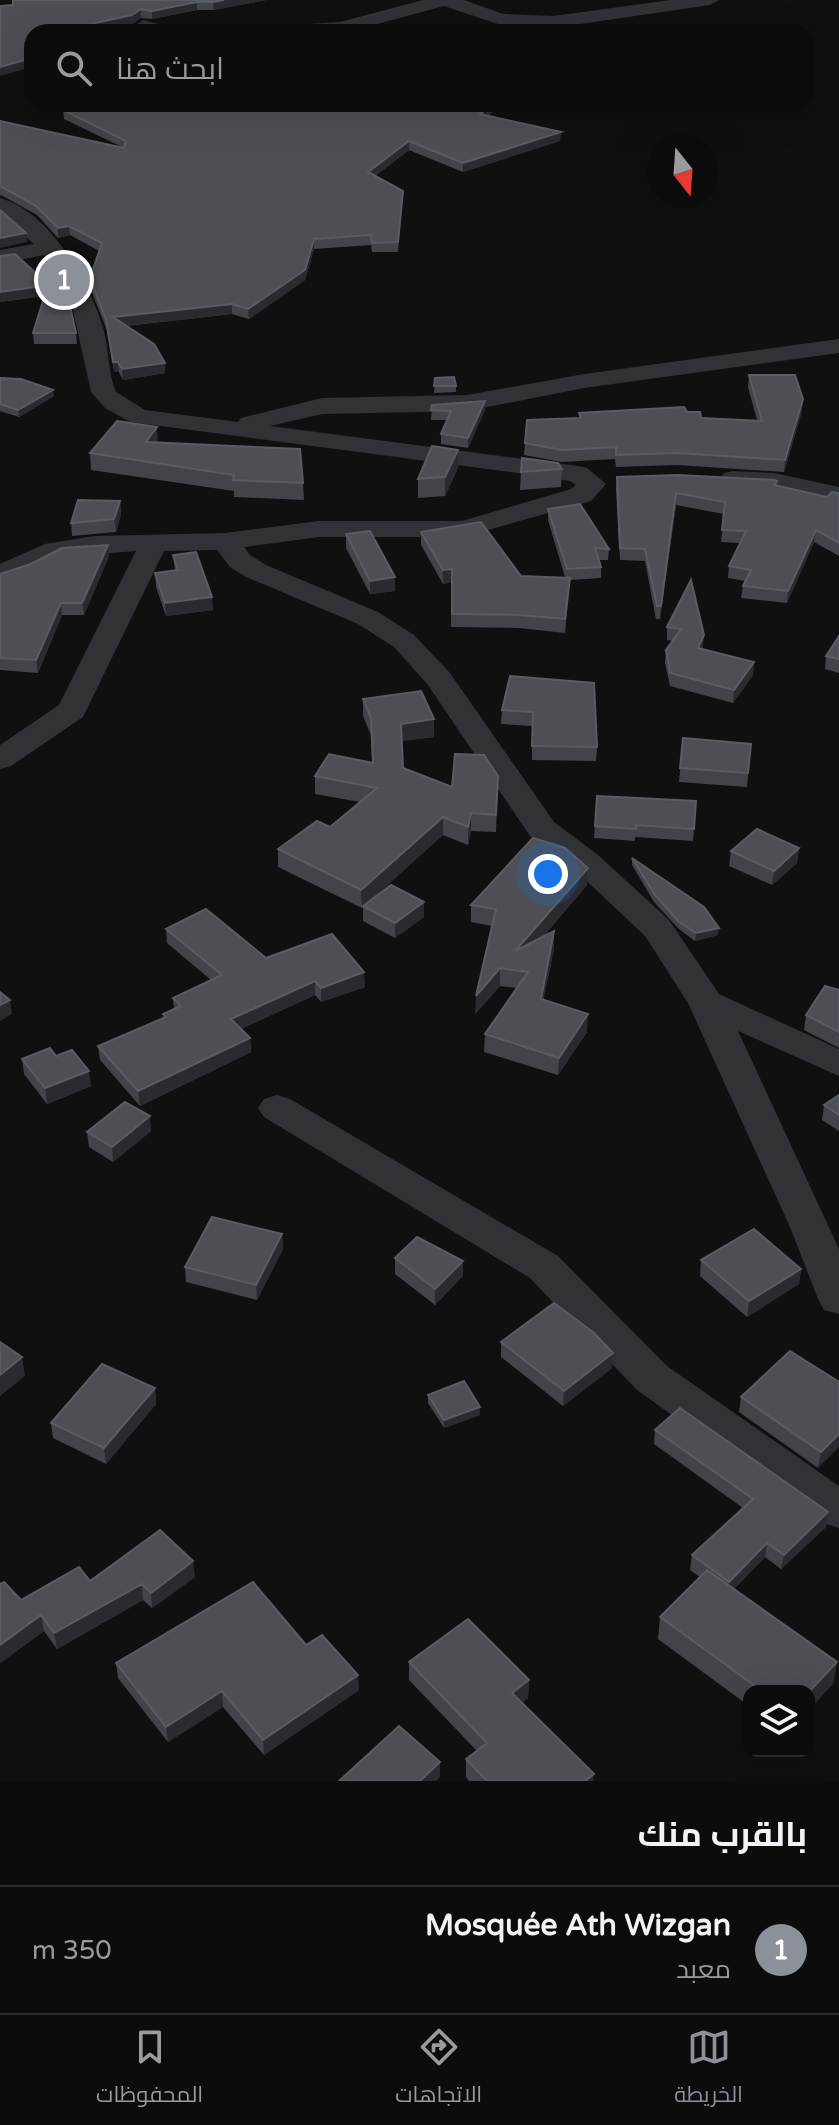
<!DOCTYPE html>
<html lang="ar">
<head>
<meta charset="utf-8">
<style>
  body { margin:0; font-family:"Varela Round",Cairo,sans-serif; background:#1a1a1b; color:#f1f3f6; direction:rtl }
  .controls { position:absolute; right:24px; bottom:24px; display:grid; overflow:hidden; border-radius:16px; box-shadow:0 8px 32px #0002 }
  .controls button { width:72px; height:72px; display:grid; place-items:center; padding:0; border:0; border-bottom:2px solid #2c2c2e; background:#0c0c0d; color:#f1f3f6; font:40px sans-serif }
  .compass { position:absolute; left:647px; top:136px; width:72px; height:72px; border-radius:50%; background:#0c0c0d; box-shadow:0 8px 32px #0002; rotate:163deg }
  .you { position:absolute; left:548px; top:874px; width:28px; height:28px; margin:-20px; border:6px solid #fff; border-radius:50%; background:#1a73e8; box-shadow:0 0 0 12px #1a73e833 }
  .badge { display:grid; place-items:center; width:52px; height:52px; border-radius:50%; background:#8c9099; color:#fff; font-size:26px; font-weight:700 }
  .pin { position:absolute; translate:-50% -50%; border:4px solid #fff; box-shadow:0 2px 8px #0006 }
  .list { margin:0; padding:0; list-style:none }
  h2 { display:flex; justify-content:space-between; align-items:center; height:104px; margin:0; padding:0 32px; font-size:34px }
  h2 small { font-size:26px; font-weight:400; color:#9a9b9d }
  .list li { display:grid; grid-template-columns:52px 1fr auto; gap:24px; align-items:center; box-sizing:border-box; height:128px; padding:0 32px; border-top:2px solid #2c2c2e }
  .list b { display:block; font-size:30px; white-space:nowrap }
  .list p { margin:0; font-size:26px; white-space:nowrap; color:#9a9b9d }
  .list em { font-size:26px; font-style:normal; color:#9a9b9d }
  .icon { flex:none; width:44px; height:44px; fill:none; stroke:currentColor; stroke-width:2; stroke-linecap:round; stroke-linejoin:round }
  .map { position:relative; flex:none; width:839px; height:1781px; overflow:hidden; direction:ltr }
  .search { position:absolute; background:#0c0c0d; box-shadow:0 8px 32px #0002; left:24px; right:24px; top:24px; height:88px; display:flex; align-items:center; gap:20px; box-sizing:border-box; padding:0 28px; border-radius:24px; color:#9a9b9d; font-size:30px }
  .sheet { height:232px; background:#0c0c0d }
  nav { display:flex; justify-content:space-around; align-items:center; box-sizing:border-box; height:112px; border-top:2px solid #2c2c2e; background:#0c0c0d; font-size:22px; color:#9a9b9d }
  nav a { display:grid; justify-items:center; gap:4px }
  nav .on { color:#8c9099 }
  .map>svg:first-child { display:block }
</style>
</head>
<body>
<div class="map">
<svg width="839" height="1781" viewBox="0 0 839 1781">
  <rect width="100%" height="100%" fill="#101011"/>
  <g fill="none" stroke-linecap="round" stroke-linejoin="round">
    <path fill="#313236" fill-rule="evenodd" d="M423 0H464L503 14 553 16 671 0H719L710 5 553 28 501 25 444 6 348 32H267L276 26 340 22Z
      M143 20 174 28 176 32 136 30 134 26Z
      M0 198C50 211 91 285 104 331 109 351 108 373 116 392L145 410 238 422 241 418 322 398 467 395 584 374 839 339V353L584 388 467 411 322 414 270 426 578 466 587 468 606 484 591 501 463 537H319L244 547 250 555 266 565 378 612 414 635 450 673 554 822 598 855 669 920 719 994 839 1049V1076L738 1031 839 1249V1314L824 1310 818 1299 790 1227 688 1003 645 936 574 869 530 836 428 685 394 647 358 624 246 577 230 567 217 550 164 551 83 717 11 766 0 769V745L59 705 136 551 62 557 0 584V564L45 544 94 536 225 533 319 521H462L571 489 576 485 570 481 526 474 130 422 105 408 91 392 72 306 44 255 0 264V250L34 244 0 215Z
      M733 471 774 473 839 487V503L774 489 724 485 720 479 724 473Z
      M277 1095 290 1099 558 1256 667 1366 839 1486V1528L823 1523 637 1390 530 1278 264 1117 258 1108 264 1099Z"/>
  </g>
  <path fill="#434449" d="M13 0H266L214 10H197L152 19 141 18 132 24 93 32H32L13 5Z
    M63 110 489 116 560 141 463 172 409 150 375 176 403 191 398 252H372L371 245 314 249 305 280 249 319 232 314 126 326 165 373 123 380 119 372H114L107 330 90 288V278L99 251 70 235 58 238 37 215 1 195 0 196V121L122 147 64 119Z
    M15 254 76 333 77 344H34L33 333 45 296 0 302V256Z
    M749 375 802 411 784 472 677 465 616 467 615 459 562 462 524 455 525 443 579 418V413L757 420 748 387Z
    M0 378 54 396 19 417 0 411Z
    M435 378 456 386V392L434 393Z
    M485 401V410L468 448 441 444V434L447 420H431L432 405Z
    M158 442 303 483 304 500 234 497V491L91 470 90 453Z
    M458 468 445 496 418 498V479Z
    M562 469 561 487 520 490 521 472Z
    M617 477 777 481V486L827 497 839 493V556L814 542 787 603 741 598 743 586 745 581 728 578 729 566 740 543 721 542 724 514 676 505 660 619H656L645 561 620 560 616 489Z
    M120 501 121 514 116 532 72 536 71 523Z
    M548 509 609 549 608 560H599L601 567V578L570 580 565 633 519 628 451 627V582L443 584 421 545V532L521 576 565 577 548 520Z
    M346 534 395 591 370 594 346 548Z
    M173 555 213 610 166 616 156 587 155 573 175 571Z
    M109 556 84 615H62L38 673 0 670V574Z
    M691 580 703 647 702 649 754 662 753 675 733 703 670 686 665 663 666 650 673 641 667 640V627Z
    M839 636V673L825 669 826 656Z
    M510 676 597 747 596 761 532 760V726L501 724 502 710Z
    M363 699 434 719V737L401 741 403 768 452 787 498 776 496 832 471 831 468 845 443 835 368 902 424 917 395 938 363 921V907L362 908 278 867V849L330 827 360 802 315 794V776L372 762 371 735 363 716Z
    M683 738 751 744 747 787 679 782Z
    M597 796 696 801 693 841 635 837V841L594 838Z
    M799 848 797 863 772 885 729 866 731 851Z
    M632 858 718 935 695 941 679 929 654 902 632 865Z
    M588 868 587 885 542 938 554 949 543 1000 587 1032 558 1075 484 1052 485 1034 517 988 500 986 475 1014 492 926 471 922V905Z
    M166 929 266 958 365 987 321 1002 315 995 241 1029 250 1038 251 1052 140 1106 100 1060 98 1046 163 1018V1014L174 1009 173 998 211 980 167 943Z
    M839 990V1048L804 1030 806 1015Z
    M22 1059 91 1086 47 1104 24 1074Z
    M839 1095V1131L822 1120 824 1105Z
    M151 1131 113 1162 89 1147 87 1132Z
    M282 1234 283 1249 257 1300 186 1282 185 1267Z
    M395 1258 463 1276 435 1305 395 1274Z
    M701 1260 801 1269 799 1284 747 1317 700 1276Z
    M501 1342 613 1353 612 1368 563 1406 501 1357Z
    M839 1382 818 1468 739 1412 741 1397Z
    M155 1388 156 1404 106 1464 53 1438 51 1423Z
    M428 1395 480 1415 444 1428 428 1403Z
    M655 1430 826 1527 781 1569 765 1557 734 1589 837 1662 833 1684 809 1691H749V1706L658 1639 660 1617 700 1577 690 1570 692 1555 743 1508 654 1444Z
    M195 1577 152 1608 143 1600 57 1649 44 1631 0 1663V1584L21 1600 90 1581Z
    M306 1645 359 1690 264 1755 223 1707 168 1742 118 1678 116 1663Z
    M409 1662 529 1680 528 1698 522 1703 593 1781H469L466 1777V1759L477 1751 409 1680Z"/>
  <path fill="#2a2b2e" d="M224 0H266L214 10 213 2Z
    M197 2V10L152 19V11Z
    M141 9V18L132 24 93 32H72V28Z
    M32 58V67L0 76V67Z
    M493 104H504L480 122V114Z
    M561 132 560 141 463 172V163Z
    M409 141V150L368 181V172Z
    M69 226 70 235 58 238V228Z
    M26 233 27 242 0 248V238Z
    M314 239V249L305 280 249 319 248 309Z
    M49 285 50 295 0 302V292Z
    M232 304V314L114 327 113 317Z
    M113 362H118L119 372H114Z
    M165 363V373L123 380 122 369Z
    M53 390 54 396 19 417 18 410Z
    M803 399 802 411 784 472 785 460Z
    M485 401V410L468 448V438Z
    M157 427 158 444 146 442Z
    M458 450V468L445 496V477Z
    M676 493V505L660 619 661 606Z
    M120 501 121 514 116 532 114 519Z
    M816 530 814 542 787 603 788 591Z
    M108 545 109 556 84 615 82 603Z
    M452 569 451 582 443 584V570Z
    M395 577V591L370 594V581Z
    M212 597 213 610 166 616 165 603Z
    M61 603 62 615 38 673 36 660Z
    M704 635 703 647 697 661 698 648Z
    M754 662 753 675 733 703 734 690Z
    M434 719V737L401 741V724Z
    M471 813V831L468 845V827Z
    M443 817V835L362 908 361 890Z
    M799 848 797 863 772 885 774 871Z
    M588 868 587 885 515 969V951Z
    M424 902V917L395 938V923Z
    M719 928 718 935 695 941 696 933Z
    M554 931V949L540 1017 541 999Z
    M500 968V986L475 1014 476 996Z
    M364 972 365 987 321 1002V988Z
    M315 981V995L232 1033 231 1019Z
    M10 1000 12 1014 0 1021V1005Z
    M588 1014 587 1032 558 1075 559 1058Z
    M250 1038 251 1052 140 1106 138 1091Z
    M89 1071 91 1086 47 1104 45 1088Z
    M150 1116 151 1131 113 1162 112 1147Z
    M282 1234 283 1249 257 1300 256 1285Z
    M463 1261V1276L435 1305V1289Z
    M801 1269 799 1284 747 1317 749 1301Z
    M613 1353 612 1368 563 1406 564 1391Z
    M22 1357 25 1376 0 1396V1375Z
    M155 1388 156 1404 106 1464 104 1448Z
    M480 1407V1415L444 1428V1420Z
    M839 1434V1447L818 1468 821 1452Z
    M828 1512 826 1527 781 1569 784 1555Z
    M767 1543 765 1557 727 1596 729 1582Z
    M193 1561 195 1577 152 1608 151 1593Z
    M142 1584 143 1600 57 1649 54 1633Z
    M41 1615 44 1631 0 1663V1645Z
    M837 1662 833 1684 809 1710V1692Z
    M358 1675 359 1690 264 1755 263 1740Z
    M529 1680 528 1698 512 1711V1693Z
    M222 1691 223 1707 168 1742 166 1727Z
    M440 1762V1777L436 1781H420Z
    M594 1774 593 1781H585Z"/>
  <path fill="#4d4f54" stroke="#5a5c63" stroke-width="2" d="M13 0H224L213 2H197L152 11 141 9 132 15 72 28 83 32H32V58L0 67V6L13 5Z
    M90 104H493L480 114 561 132 463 163 409 141 368 172 403 191 398 242 372 243 371 235 314 239 305 270 248 309 232 304 113 317 154 344 165 363 122 369 118 362H113L106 320 90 278 102 243 69 226 58 228 36 206 0 186V121L124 148 126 141 63 110Z
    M0 210 26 233 0 238Z
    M15 254 49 285 0 292V256Z
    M61 284 68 297 76 333H33L48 285Z
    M749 375H795L803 399 785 460 678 453 616 455V447L562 450 525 443 527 420 581 418 579 413 684 407 687 412H700L701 418 762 421Z
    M454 377 456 386H434L435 378Z
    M0 378 21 379 53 390 18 410 0 404Z
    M485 401 468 438 441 434 451 411 431 410 432 405Z
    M117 421 157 427 146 442 300 449 303 483 233 480 234 475 90 453Z
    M432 446 458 450 445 477 418 479Z
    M522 458 558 463 562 469 521 472Z
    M678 475 775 480 777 481 774 485 827 497 832 492 839 493V543L816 530 788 591 743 586 751 570 729 566 746 531 722 530 725 502 676 493 661 606H657L645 549 620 548 617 477Z
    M78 500 120 501 114 519 71 523Z
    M580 504 609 549 595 548 601 567 567 569 548 509Z
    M481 522 521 576 570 578 565 619 519 615 452 614V569L443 570 421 532Z
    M370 531 395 577 370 581 346 534Z
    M108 545 82 603H61L36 660 0 658V602L1 600 0 599V574L31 564 62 548Z
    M196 552 212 597 165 603 155 573 178 570 173 555Z
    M691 580 704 635 698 648 754 662 734 690 670 673 666 650 681 629 667 627Z
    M839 636V659L826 656Z
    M510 676 594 683 597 747 532 746 533 712 502 710Z
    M421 691 434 719 401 724 403 768 452 787 455 754 484 755 498 776 496 815 471 813 468 827 443 817 361 890 278 849 317 821 330 827 377 788 315 776 329 754 373 763 371 718 363 699Z
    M683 738 751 744 748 773 680 768Z
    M597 796 696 801 694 829 636 825V829L595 826Z
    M757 829 799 848 774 871 731 851Z
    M533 838 565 848 588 868 515 951 554 931 541 999 588 1014 559 1058 485 1034 528 972 500 968 476 996 496 909 471 905Z
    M632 858 704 907 719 928 696 933 679 922 655 895Z
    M391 885 424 902 395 923 363 906Z
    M206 909 266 958 332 934 364 972 321 988 315 981 231 1019 250 1038 138 1091 98 1046 166 1017 163 1014 181 1006 173 998 222 975 166 929Z
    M825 986 839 990V1032L806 1015Z
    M0 992 10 1000 0 1005Z
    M50 1048 56 1056 72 1050 89 1071 45 1088 22 1059Z
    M839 1095V1115L824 1105Z
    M125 1102 150 1116 112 1147 87 1132Z
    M212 1217 282 1234 256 1285 185 1267Z
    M754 1229 801 1269 749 1301 701 1260Z
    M417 1237 463 1261 435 1289 395 1258Z
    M554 1303 594 1333 613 1353 564 1391 501 1342Z
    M0 1342 22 1357 0 1375Z
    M790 1351 839 1382V1434L821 1452 741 1397Z
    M102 1364 155 1388 104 1448 51 1423Z
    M464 1381 480 1407 444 1420 428 1395Z
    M680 1408 828 1512 784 1555 767 1543 729 1582 692 1555 753 1499 655 1430Z
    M160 1530 193 1561 151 1593 142 1584 54 1633 41 1615 0 1645V1584L4 1582 21 1600 79 1567 90 1581Z
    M707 1570 837 1662 809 1692V1691H762L660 1617Z
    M253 1582 306 1645 322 1635 358 1675 263 1740 222 1691 166 1727 116 1663Z
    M468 1619 529 1680 512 1693 594 1774 585 1781H487L466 1759 487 1743 409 1662Z
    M399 1726 440 1762 420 1781H339Z"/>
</svg>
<div class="controls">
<button><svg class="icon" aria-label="layers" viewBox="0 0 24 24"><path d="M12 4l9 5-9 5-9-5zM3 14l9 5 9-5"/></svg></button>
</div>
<svg class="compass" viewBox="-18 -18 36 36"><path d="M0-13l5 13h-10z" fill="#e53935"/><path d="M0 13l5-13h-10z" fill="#9a9b9d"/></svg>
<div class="you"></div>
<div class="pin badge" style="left:64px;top:280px">1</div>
<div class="search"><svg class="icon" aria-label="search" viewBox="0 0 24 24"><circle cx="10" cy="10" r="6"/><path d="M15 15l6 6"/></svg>ابحث هنا</div>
</div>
<section class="sheet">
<h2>بالقرب منك<small></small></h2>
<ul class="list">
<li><span class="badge">1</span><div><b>Mosquée Ath Wizgan</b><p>معبد</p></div><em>350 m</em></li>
</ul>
</section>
<nav>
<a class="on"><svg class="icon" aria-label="map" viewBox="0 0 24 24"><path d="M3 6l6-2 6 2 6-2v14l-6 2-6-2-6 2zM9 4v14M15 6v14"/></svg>الخريطة</a>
<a><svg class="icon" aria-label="directions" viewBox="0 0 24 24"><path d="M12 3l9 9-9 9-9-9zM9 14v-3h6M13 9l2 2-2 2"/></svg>الاتجاهات</a>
<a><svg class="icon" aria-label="saved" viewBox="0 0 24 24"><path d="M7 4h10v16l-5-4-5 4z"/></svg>المحفوظات</a>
</nav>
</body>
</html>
